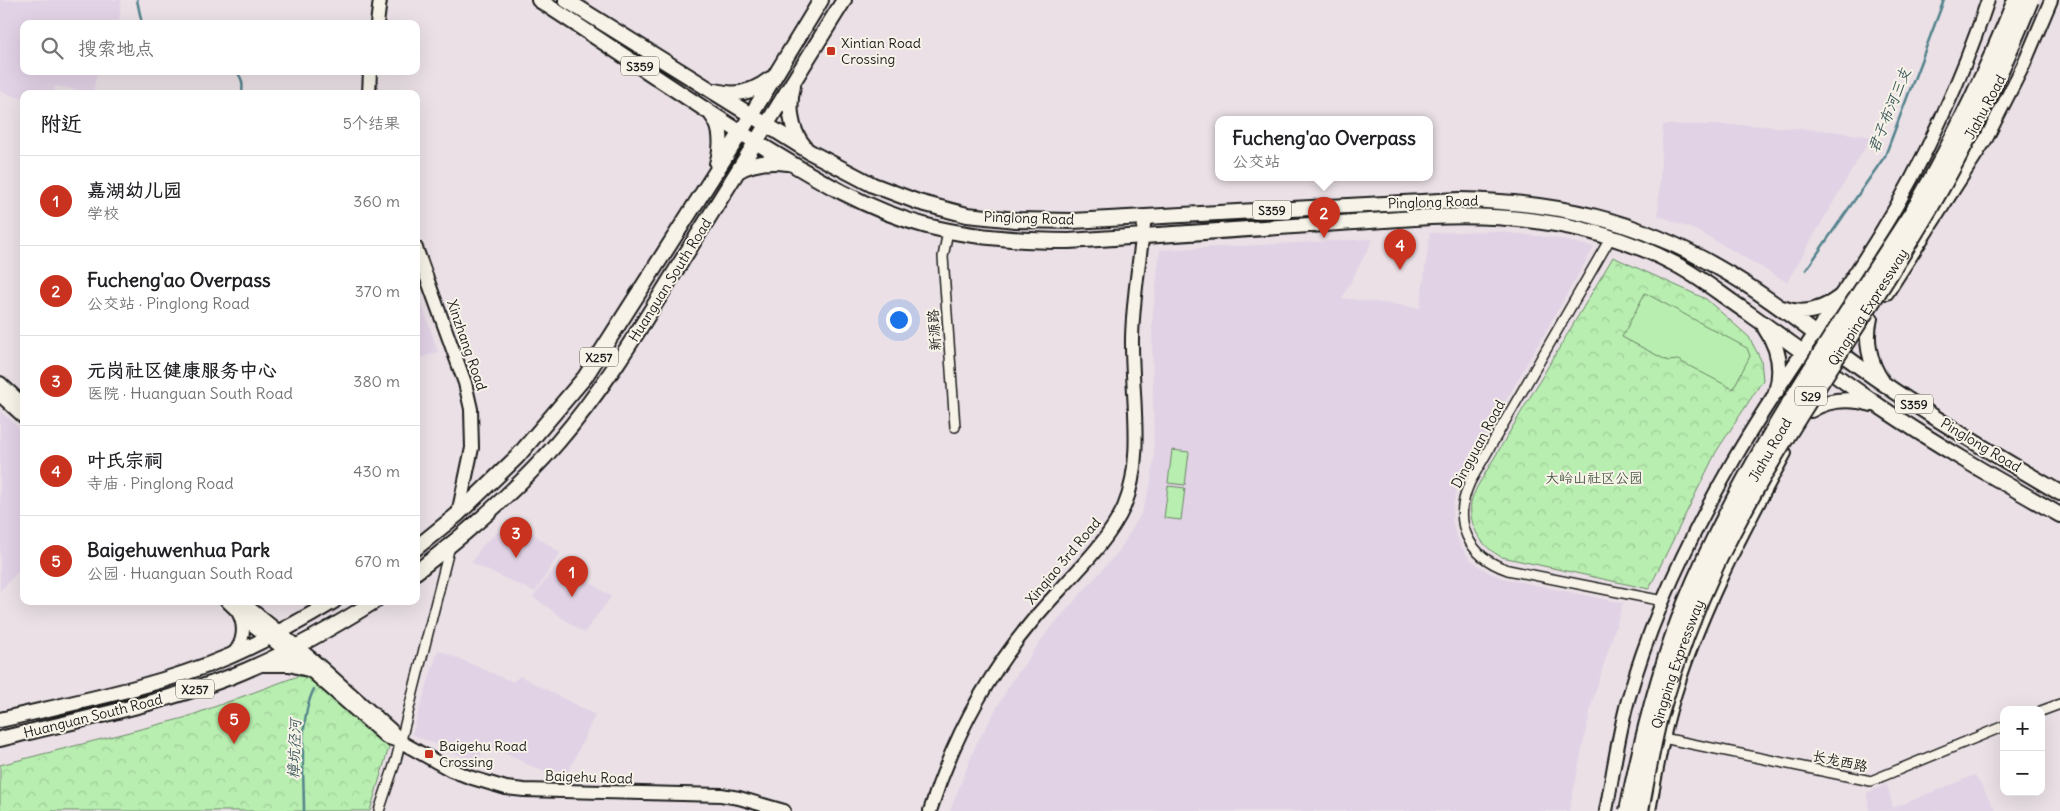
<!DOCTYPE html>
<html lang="zh">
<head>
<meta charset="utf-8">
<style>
  body { margin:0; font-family:Delius,"LXGW WenKai TC",sans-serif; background:#f6f6f6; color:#202124 }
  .controls { position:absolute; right:15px; bottom:15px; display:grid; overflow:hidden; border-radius:10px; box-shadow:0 5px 20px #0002 }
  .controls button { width:45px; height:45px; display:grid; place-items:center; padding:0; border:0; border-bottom:1px solid #e0e0e0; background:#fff; color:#202124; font:25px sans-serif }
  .you { position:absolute; left:898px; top:319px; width:18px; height:18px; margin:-12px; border:4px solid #fff; border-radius:50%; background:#1a73e8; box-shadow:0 0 0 8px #1a73e833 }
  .badge { display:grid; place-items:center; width:32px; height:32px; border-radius:50%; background:#c8321e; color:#fff; font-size:16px; font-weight:700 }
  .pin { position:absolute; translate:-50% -41px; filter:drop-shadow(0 1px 2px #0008) }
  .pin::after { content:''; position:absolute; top:26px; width:18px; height:15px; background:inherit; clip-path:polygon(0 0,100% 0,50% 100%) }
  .popup { position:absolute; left:1215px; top:116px; width:218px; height:65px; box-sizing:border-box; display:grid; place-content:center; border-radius:10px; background:#fff; filter:drop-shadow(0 1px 4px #0005); font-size:16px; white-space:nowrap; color:#757577 }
  .popup b { font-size:19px; color:#202124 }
  .popup::after { content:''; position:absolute; left:50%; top:100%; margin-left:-10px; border:10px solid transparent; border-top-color:#fff }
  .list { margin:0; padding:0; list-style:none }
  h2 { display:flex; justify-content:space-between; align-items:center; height:65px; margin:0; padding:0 20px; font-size:21px }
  h2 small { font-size:16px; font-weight:400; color:#757577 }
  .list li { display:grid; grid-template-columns:32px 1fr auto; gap:15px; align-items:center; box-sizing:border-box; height:90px; padding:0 20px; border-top:1px solid #e0e0e0 }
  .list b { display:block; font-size:19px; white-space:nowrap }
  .list p { margin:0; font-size:16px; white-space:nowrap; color:#757577 }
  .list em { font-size:16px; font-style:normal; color:#757577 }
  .icon { flex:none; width:28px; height:28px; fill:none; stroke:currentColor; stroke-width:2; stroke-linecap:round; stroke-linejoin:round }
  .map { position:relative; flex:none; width:2060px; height:811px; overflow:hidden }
  .search { position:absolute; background:#fff; box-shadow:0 5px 20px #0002; left:20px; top:20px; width:400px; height:55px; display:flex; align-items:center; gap:12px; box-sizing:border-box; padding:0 18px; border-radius:10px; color:#757577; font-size:19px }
  .panel { position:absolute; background:#fff; box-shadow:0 5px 20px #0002; left:20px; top:90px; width:400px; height:515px; border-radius:10px }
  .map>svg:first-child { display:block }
</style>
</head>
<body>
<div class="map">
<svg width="2060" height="811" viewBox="0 0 2060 811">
  <defs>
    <pattern id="park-crowns" width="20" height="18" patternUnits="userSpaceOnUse" patternTransform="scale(1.25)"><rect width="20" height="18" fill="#b8eeb0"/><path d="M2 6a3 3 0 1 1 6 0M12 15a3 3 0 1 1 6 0" fill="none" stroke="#9ecc97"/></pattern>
  </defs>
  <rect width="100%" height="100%" fill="#eae0e6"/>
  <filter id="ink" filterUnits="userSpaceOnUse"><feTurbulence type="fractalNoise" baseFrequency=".02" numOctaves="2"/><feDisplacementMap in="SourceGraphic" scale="10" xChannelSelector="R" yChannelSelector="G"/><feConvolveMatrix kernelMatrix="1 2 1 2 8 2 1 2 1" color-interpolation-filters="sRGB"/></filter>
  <g filter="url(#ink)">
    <path fill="#e1d2e5" d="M0 0H121L119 24H24V71H97L93 93 56 86 52 94H24V99L0 91Z
      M1663 125H1747L1831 131 1871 137 1787 282 1702 233 1658 215Z
      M1492 231 1554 238 1594 247 1461 478 1456 491 1453 505 1452 519 1455 533 1461 546 1469 558 1480 567 1492 574 1506 579 1623 603 1592 702 1569 811H950L976 745 1009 686 1048 631 1119 551 1141 514 1150 487 1154 458 1152 323 1160 250 1373 239 1342 298 1420 308 1430 233Z
      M416 287 438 352 416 359Z
      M0 411 24 432V565L0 591Z
      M512 519 560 553 535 592 472 563 482 546Z
      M560 561 611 597 584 633 533 597Z
      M438 650 513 682 520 676 595 715 564 781 486 745 477 763 412 734Z
      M1975 775 1996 811H1869L1867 793 1887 784 1893 808Z"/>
    <path fill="url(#park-crowns)" stroke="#6a8566" d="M1613 257 1706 299 1749 337 1761 360 1763 380 1716 452 1649 589 1502 557C1482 548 1468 526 1471 502 1472 497 1475 492 1477 487Z
      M298 676 307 677 389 747 370 811H0V765L184 718Z"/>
    <path fill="#b8eeb0" stroke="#6a8566" d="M1645 293 1747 348 1750 356 1733 389 1678 360 1668 361 1622 337Z
      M1172 450 1189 452 1185 485 1168 483Z
      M1168 486 1185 488 1181 520 1164 518Z"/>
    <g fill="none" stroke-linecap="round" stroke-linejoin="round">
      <path stroke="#53828c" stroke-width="2.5" d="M137 0 142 24
        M236 71C243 79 243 84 242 94
        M1806 270 1885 156 1944 0
        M304 811C304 775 298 720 314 689"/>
      <g stroke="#1c1c1c" stroke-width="12">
        <path id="street" d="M948 231 943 257 955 427
          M1611 237 1470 482C1452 522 1467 556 1508 570L1663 601
          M2041 711 2060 704
          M1663 738 1871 781 2004 726
          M379 811 396 760 450 546"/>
      </g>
      <g stroke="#1c1c1c" stroke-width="16">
        <path id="secondary" d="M377 24 380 0
          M369 94 370 71
          M416 248 465 383 471 409 472 448 458 514
          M1887 293 1986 139 2024 64 2051 0
          M0 383 24 405
          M0 395 24 417
          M227 601 251 624 301 662 386 737 401 742 451 770 469 777 506 788 524 790 721 795 739 798 784 811
          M241 601 313 660 391 730 401 742
          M233 654C244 643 246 626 238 612
          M261 665H290L308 670
          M930 811C952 741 987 675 1034 619 1062 585 1106 547 1124 507 1145 458 1131 391 1132 338 1133 297 1140 257 1145 217
          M1606 811C1613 774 1618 736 1628 700 1651 617 1689 538 1732 463 1777 384 1832 312 1880 234 1923 164 1962 79 1988 0
          M1649 811C1655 777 1661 743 1670 710 1696 619 1740 536 1785 453"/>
      </g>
      <g stroke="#1c1c1c" stroke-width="18">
        <path id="primary" d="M539 0C610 46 680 94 751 139 807 173 863 209 927 226 974 238 1021 241 1069 241L1430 217C1514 213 1600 224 1675 264 1700 277 1723 296 1747 312 1792 344 1837 377 1882 408 1940 447 2000 481 2060 515
          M566 0 810 152 873 185 918 202 967 215 1016 220 1072 221 1459 200C1556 202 1635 219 1719 268 1774 299 1822 341 1874 377 1934 419 1997 456 2060 493
          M793 86C788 106 790 130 804 146
          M716 91C736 97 755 91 770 79
          M711 114C723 128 722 147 717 164
          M738 171C752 162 771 161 788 163
          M1782 308C1803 316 1823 310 1840 297
          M1870 318C1865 339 1869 363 1882 381
          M1765 328C1779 348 1783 369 1776 392
          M1811 410C1830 398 1850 398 1872 404
          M416 548 458 514 517 457 585 377 733 145 821 0
          M416 572C467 533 517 490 558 442 608 384 646 318 686 254 739 170 791 85 844 0
          M0 720C77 702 157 687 230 656 266 640 301 621 334 601
          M0 739C77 720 156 705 230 677 281 657 329 630 375 601"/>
      </g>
      <use href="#street" stroke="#f7f3e8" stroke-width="9"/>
      <use href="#secondary" stroke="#f7f3e8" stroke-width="12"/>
      <use href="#primary" stroke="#f7f3e8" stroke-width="14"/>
      <g stroke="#1c1c1c" stroke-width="20" stroke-linecap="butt">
        <g id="highway-bridge">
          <path d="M1628 811C1642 740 1659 671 1686 603 1742 464 1837 331 1918 204 1955 138 1988 70 2016 0"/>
          <path id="s1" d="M1640 811C1646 780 1651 748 1659 717 1674 665 1693 613 1716 564 1776 439 1859 328 1929 209 1968 142 2001 72 2030 0"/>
        </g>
      </g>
      <use href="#highway-bridge" stroke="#f7f3e8" stroke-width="16"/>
    </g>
  </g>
  <g fill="#c8321e" stroke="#f7f3e8" stroke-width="2">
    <rect x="826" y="46" width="10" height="10" rx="2.5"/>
    <rect x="424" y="749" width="10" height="10" rx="2.5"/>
  </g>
  <g text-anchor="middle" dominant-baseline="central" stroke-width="4" stroke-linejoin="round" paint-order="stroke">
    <g fill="#f7f3e8" stroke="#5e5c59" stroke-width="1">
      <rect x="621" y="56.5" width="38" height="19" rx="4"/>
      <rect x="1253" y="200.5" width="38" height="19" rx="4"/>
      <rect x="580" y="347.5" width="38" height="19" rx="4"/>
      <rect x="1795" y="386.5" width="32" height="19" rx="4"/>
      <rect x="1895" y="394.5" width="38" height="19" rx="4"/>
      <rect x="176" y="679.5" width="38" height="19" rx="4"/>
    </g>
    <g font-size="12" font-weight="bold" fill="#1c1c1c">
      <text x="640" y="66">S359</text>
      <text x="1272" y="210">S359</text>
      <text x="599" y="357">X257</text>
      <text x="1811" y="396">S29</text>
      <text x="1914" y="404">S359</text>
      <text x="195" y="689">X257</text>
    </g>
    <g font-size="14" fill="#1c1c1c" stroke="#f7f3e8" text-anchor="start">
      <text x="841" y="43">Xintian Road<tspan x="841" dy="16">Crossing</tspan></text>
      <text x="439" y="746">Baigehu Road<tspan x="439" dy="16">Crossing</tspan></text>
    </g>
    <g font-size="14" fill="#1c1c1c" stroke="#f7f3e8">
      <text transform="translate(1985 107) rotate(-62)">Jiahu Road</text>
      <text transform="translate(1433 202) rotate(-2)">Pinglong Road</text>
      <text transform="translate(1029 218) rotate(2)">Pinglong Road</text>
      <text transform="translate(670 280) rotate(-58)">Huanguan South Road</text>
      <text stroke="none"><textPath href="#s1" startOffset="558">Qingping Expressway</textPath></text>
      <text transform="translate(934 330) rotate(-94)">新源路</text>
      <text transform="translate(467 345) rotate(71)">Xinzhang Road</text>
      <text transform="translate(1478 444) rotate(-62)">Dingyuan Road</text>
      <text transform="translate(1981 445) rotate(31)">Pinglong Road</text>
      <text transform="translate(1770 450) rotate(-60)">Jiahu Road</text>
      <text transform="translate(1063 561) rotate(-50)">Xinqiao 3rd Road</text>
      <text stroke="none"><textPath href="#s1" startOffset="152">Qingping Expressway</textPath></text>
      <text transform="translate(93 716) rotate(-14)">Huanguan South Road</text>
      <text transform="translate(1840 761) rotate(12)">长龙西路</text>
      <text transform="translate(589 777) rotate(2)">Baigehu Road</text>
    </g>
    <g font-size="14" fill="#4b5b48" stroke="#f7f3e8">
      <text x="1594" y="478">大岭山社区公园</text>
    </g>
    <g font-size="15" font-style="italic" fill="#3c585d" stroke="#f7f3e8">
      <text transform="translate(1889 110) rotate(-68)">君子布河三支</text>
      <text transform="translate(294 749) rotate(-88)">樟坑径河</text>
    </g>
  </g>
</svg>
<div class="controls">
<button>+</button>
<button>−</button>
</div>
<div class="you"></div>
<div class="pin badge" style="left:572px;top:597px">1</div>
<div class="pin badge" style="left:1324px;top:238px">2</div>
<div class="popup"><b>Fucheng'ao Overpass</b>公交站</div>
<div class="pin badge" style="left:516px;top:558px">3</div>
<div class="pin badge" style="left:1400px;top:270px">4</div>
<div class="pin badge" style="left:234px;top:744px">5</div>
<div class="search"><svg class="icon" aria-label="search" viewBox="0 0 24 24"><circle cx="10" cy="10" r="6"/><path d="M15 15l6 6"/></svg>搜索地点</div>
<section class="panel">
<h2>附近<small>5个结果</small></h2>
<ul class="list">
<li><span class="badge">1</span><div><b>嘉湖幼儿园</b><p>学校</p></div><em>360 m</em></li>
<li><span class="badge">2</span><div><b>Fucheng'ao Overpass</b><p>公交站 · Pinglong Road</p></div><em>370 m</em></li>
<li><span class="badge">3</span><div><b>元岗社区健康服务中心</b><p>医院 · Huanguan South Road</p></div><em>380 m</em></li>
<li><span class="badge">4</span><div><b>叶氏宗祠</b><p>寺庙 · Pinglong Road</p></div><em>430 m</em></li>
<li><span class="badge">5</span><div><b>Baigehuwenhua Park</b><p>公园 · Huanguan South Road</p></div><em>670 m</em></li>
</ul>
</section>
</div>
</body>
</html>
